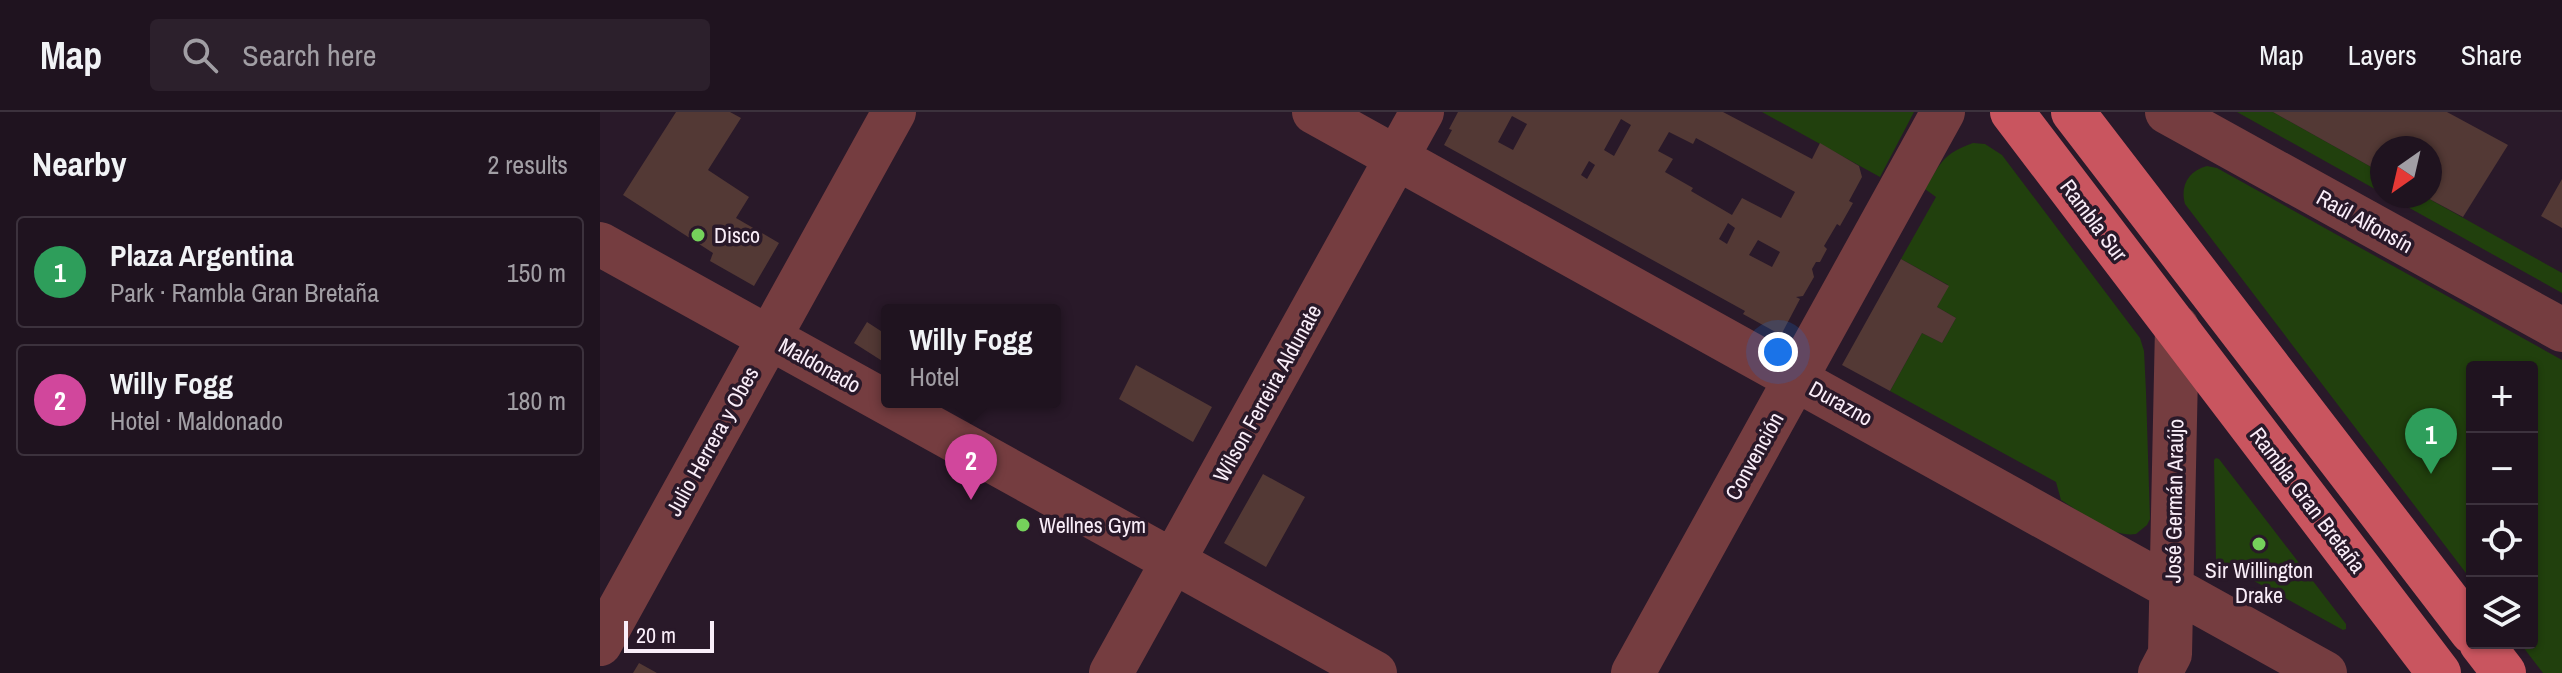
<!DOCTYPE html>
<html lang="en">
<head>
<meta charset="utf-8">
<style>
  body { margin:0; font-family:"Archivo Narrow",sans-serif; background:#2c202c; color:#f1f3f6 }
  .controls { position:absolute; right:24px; bottom:24px; display:grid; overflow:hidden; border-radius:8px; box-shadow:0 2px 6px #0004 }
  .controls button { width:72px; height:72px; display:grid; place-items:center; padding:0; border:0; border-bottom:2px solid #3c323d; background:#1f131f; color:#f1f3f6; font:40px sans-serif }
  .compass { position:absolute; left:1770px; top:24px; width:72px; height:72px; border-radius:50%; background:#1f131f; box-shadow:0 2px 6px #0004; rotate:214deg }
  .scale { position:absolute; left:24px; bottom:20px; width:90px; box-sizing:border-box; padding-left:8px; border:4px solid #faeef9; border-top:0; font-size:22px; line-height:28px; white-space:nowrap; color:#faeef9; -webkit-text-stroke:6px #291929; paint-order:stroke }
  .you { position:absolute; left:1178px; top:240px; width:28px; height:28px; margin:-20px; border:6px solid #fff; border-radius:50%; background:#1a73e8; box-shadow:0 0 0 12px #1a73e833 }
  .badge { display:grid; place-items:center; width:52px; height:52px; border-radius:50%; background:#75d25b; color:#fff; font-size:26px; font-weight:700 }
  .pin { position:absolute; translate:-50% -66px; filter:drop-shadow(0 2px 4px #0008) }
  .pin::after { content:''; position:absolute; top:42px; width:28px; height:24px; background:inherit; clip-path:polygon(0 0,100% 0,50% 100%) }
  .popup { position:absolute; left:281px; top:192px; width:180px; height:104px; box-sizing:border-box; display:grid; place-content:center; border-radius:8px; background:#1f131f; filter:drop-shadow(0 2px 6px #0005); font-size:26px; white-space:nowrap; color:#a19ea4 }
  .popup b { font-size:30px; color:#f1f3f6 }
  .popup::after { content:''; position:absolute; left:50%; top:100%; margin-left:-16px; border:16px solid transparent; border-top-color:#1f131f }
  .list { margin:0; padding:0; list-style:none }
  h2 { display:flex; justify-content:space-between; align-items:center; height:104px; margin:0; padding:0 32px; font-size:34px }
  h2 small { font-size:26px; font-weight:400; color:#a19ea4 }
  .list li { display:grid; grid-template-columns:52px 1fr auto; gap:24px; align-items:center; box-sizing:border-box; height:112px; margin:0 16px 16px; padding:0 16px; border:2px solid #3c323d; border-radius:8px }
  .list b { display:block; font-size:30px; white-space:nowrap }
  .list p { margin:0; font-size:26px; white-space:nowrap; color:#a19ea4 }
  .list em { font-size:26px; font-style:normal; color:#a19ea4 }
  .icon { flex:none; width:44px; height:44px; fill:none; stroke:currentColor; stroke-width:2; stroke-linecap:round; stroke-linejoin:round }
  .map { position:relative; flex:none; width:1962px; height:561px; overflow:hidden }
  header { display:flex; align-items:center; gap:48px; box-sizing:border-box; height:112px; padding:0 40px; background:#1f131f; border-bottom:2px solid #3c323d }
  header strong { font-size:38px }
  nav { display:flex; gap:44px; margin-inline-start:auto; font-size:28px }
  .search { width:560px; height:72px; background:#2c202c; display:flex; align-items:center; gap:20px; box-sizing:border-box; padding:0 28px; border-radius:8px; color:#a19ea4; font-size:30px }
  main { display:flex }
  aside { flex:1; background:#1f131f }
  .map>svg:first-child { display:block }
</style>
</head>
<body>
<header>
<strong>Map</strong>
<div class="search"><svg class="icon" aria-label="search" viewBox="0 0 24 24"><circle cx="10" cy="10" r="6"/><path d="M15 15l6 6"/></svg>Search here</div>
<nav><a>Map</a><a>Layers</a><a>Share</a></nav>
</header>
<main>
<aside>
<h2>Nearby<small>2 results</small></h2>
<ul class="list">
<li><span class="badge" style="background:#2e9e5b">1</span><div><b>Plaza Argentina</b><p>Park · Rambla Gran Bretaña</p></div><em>150 m</em></li>
<li><span class="badge" style="background:#d1479c">2</span><div><b>Willy Fogg</b><p>Hotel · Maldonado</p></div><em>180 m</em></li>
</ul>
</aside>
<div class="map">
<svg width="1962" height="561" viewBox="0 0 1962 561">
  <rect width="100%" height="100%" fill="#291929"/>
  <path fill="#21400d" d="M1162 0H1314L1280 65Z
    M1637 0H1673L1782 61V81Z
    M1373 31 1385 32 1402 43 1540 226 1544 239 1546 280 1550 407 1547 413 1536 422C1511 426 1482 401 1461 388L1456 370 1290 279 1322 221 1342 231 1356 206 1337 195 1348 173 1301 147 1336 85 1325 77C1341 50 1343 42 1373 31Z
    M1607 54 1617 56 1962 248V561H1943L1920 531H1932V255H1872V469L1585 92C1580 74 1588 59 1607 54Z
    M1788 84H1824L1962 161V181Z
    M1616 346 1619 347 1746 512V517L1743 518 1616 448 1614 348Z"/>
  <path fill="#533935" fill-rule="evenodd" d="M76 0H130L141 6 108 58 149 85 136 106 179 131 154 174 110 149 113 141 23 83Z
    M858 0H1123L1212 47 1220 31 1259 54 1262 65 1249 89 1253 91 1240 114 1237 112 1224 134 1227 137 1220 150H1216L1212 157 1214 165 1203 184 1196 185 1200 187 1181 223 1143 202 1145 199 844 33 852 18 849 17ZM912 4 927 12 913 38 898 30ZM1021 7 1031 13 1014 44 1004 38ZM1069 20 1093 32 1096 26 1195 80 1181 106 1142 86 1132 103 1091 79 1093 76 1065 60 1073 47 1058 39ZM989 49 995 53 987 67 981 63ZM1128 111 1135 116 1127 132 1119 127ZM1158 128 1180 140 1172 155 1149 143Z
    M1673 0H1847L1908 33 1863 105 1824 84H1830V36H1782V61Z
    M1962 67V116L1941 104Z
    M1301 147 1349 174 1337 195 1356 206 1342 231 1322 221 1290 279 1242 253Z
    M267 210 287 223V252L254 231Z
    M536 253 612 295 593 330 519 287Z
    M663 362 705 385 666 455 624 431Z
    M39 551 57 561H33Z"/>
  <g fill="none" stroke-linecap="round" stroke-linejoin="round">
    <path stroke="#753d40" stroke-width="44" d="M714 0 1725 561
      M1567 0 1962 218
      M0 132 775 561
      M0 532 294 0
      M511 561 822 0
      M1033 561 1343 0
      M1560 561 1570 542 1577 215"/>
    <path stroke="#c9555f" stroke-width="44" d="M1412 0 1839 561
      M1473 0 1872 520
      M1881 531 1904 561"/>
  </g>
  <g fill="#75d25b" stroke="#291929" stroke-width="3">
    <circle cx="98" cy="123" r="8"/>
    <circle cx="423" cy="413" r="8"/>
    <circle cx="1659" cy="432" r="8"/>
  </g>
  <g text-anchor="middle" dominant-baseline="central" stroke-width="7" stroke-linejoin="round" paint-order="stroke">
    <g font-size="22" fill="#faeef9" stroke="#291929">
      <text transform="translate(1494 108) rotate(53)">Rambla Sur</text>
      <text transform="translate(1765 109) rotate(29)">Raúl Alfonsín</text>
      <text transform="translate(220 253) rotate(29)">Maldonado</text>
      <text transform="translate(667 281) rotate(-61)">Wilson Ferreira Aldunate</text>
      <text transform="translate(1241 291) rotate(29)">Durazno</text>
      <text transform="translate(112 329) rotate(-61)">Julio Herrera y Obes</text>
      <text transform="translate(1154 344) rotate(-61)">Convención</text>
      <text transform="translate(1708 388) rotate(53)">Rambla Gran Bretaña</text>
      <text transform="translate(1574 389) rotate(-89)">José Germán Araújo</text>
    </g>
    <g font-size="22" fill="#faeef9" stroke="#291929" text-anchor="start">
      <text x="114" y="123">Disco</text>
      <text x="439" y="413">Wellnes Gym</text>
      <text x="1659" y="458" text-anchor="middle">Sir Willington<tspan x="1659" dy="25">Drake</tspan></text>
    </g>
  </g>
</svg>
<div class="controls">
<button>+</button>
<button>−</button>
<button><svg class="icon" aria-label="locate" viewBox="0 0 24 24"><circle cx="12" cy="12" r="6"/><path d="M12 2v4M12 18v4M2 12h4M18 12h4"/></svg></button>
<button><svg class="icon" aria-label="layers" viewBox="0 0 24 24"><path d="M12 4l9 5-9 5-9-5zM3 14l9 5 9-5"/></svg></button>
</div>
<svg class="compass" viewBox="-18 -18 36 36"><path d="M0-13l5 13h-10z" fill="#e53935"/><path d="M0 13l5-13h-10z" fill="#a19ea4"/></svg>
<div class="scale">20 m</div>
<div class="you"></div>
<div class="pin badge" style="left:1831px;top:362px;background:#2e9e5b">1</div>
<div class="pin badge" style="left:371px;top:388px;background:#d1479c">2</div>
<div class="popup"><b>Willy Fogg</b>Hotel</div>
</div>
</main>
</body>
</html>
